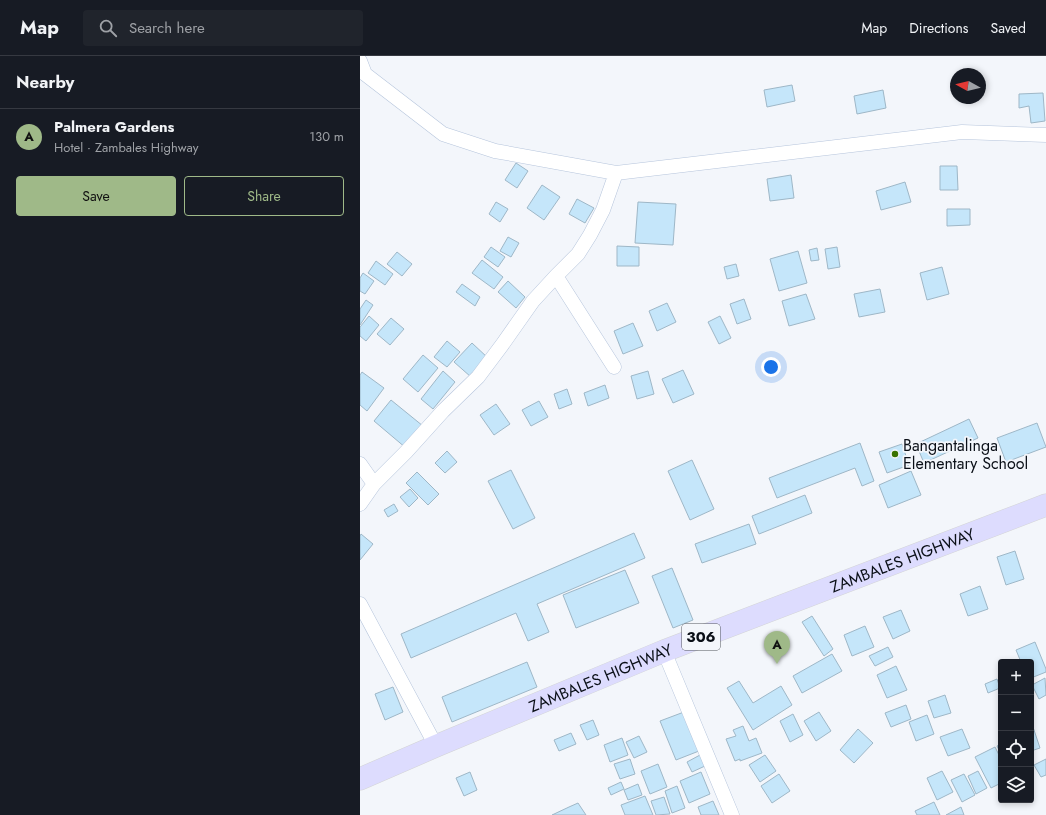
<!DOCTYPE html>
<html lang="en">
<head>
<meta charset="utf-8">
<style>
  body { margin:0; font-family:Jost,sans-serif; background:#20242c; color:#f1f3f6 }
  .controls { position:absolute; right:12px; bottom:12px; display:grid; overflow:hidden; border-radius:4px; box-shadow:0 2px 6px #0003 }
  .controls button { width:36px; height:36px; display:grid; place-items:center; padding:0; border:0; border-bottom:1px solid #363941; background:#171b24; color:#f1f3f6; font:20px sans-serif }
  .compass { position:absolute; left:590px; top:12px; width:36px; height:36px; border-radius:50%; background:#171b24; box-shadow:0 2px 6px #0003; rotate:278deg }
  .you { position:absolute; left:411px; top:311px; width:14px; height:14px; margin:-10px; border:3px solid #fff; border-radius:50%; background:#1a73e8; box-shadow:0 0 0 6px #1a73e833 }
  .badge { display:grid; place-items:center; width:26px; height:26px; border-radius:50%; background:#9fb988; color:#111; font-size:13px; font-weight:700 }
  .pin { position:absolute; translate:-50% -33px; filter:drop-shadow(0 1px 2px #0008) }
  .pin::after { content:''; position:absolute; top:21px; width:14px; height:12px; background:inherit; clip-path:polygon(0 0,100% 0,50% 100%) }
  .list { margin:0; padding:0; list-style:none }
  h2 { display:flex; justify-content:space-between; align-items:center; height:52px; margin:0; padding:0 16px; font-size:17px }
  h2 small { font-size:13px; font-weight:400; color:#9ea1a6 }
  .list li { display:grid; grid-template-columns:26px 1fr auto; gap:12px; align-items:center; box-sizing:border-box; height:56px; padding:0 16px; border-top:1px solid #363941 }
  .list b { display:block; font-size:15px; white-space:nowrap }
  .list p { margin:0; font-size:13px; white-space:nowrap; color:#9ea1a6 }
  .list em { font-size:13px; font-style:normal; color:#9ea1a6 }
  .actions { display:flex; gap:8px; padding:12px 16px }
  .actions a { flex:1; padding:9px 0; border:1px solid #9fb988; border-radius:4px; text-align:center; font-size:14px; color:#9fb988 }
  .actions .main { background:#9fb988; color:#111 }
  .icon { flex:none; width:22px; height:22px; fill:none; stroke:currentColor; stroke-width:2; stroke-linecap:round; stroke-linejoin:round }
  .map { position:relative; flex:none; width:686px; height:759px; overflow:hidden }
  header { display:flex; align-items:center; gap:24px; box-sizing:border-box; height:56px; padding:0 20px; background:#171b24; border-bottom:1px solid #363941 }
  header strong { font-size:19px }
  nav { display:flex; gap:22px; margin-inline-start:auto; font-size:14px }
  .search { width:280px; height:36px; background:#20242c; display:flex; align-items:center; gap:10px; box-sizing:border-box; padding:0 14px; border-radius:4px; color:#9ea1a6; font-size:15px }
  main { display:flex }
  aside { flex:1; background:#171b24 }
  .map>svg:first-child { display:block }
</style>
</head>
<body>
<header>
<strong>Map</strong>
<div class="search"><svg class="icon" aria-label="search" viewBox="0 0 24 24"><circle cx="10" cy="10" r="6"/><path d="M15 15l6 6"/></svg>Search here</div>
<nav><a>Map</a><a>Directions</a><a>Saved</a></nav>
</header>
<main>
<aside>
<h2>Nearby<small></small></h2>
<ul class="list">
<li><span class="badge">A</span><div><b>Palmera Gardens</b><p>Hotel · Zambales Highway</p></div><em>130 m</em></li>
</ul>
<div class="actions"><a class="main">Save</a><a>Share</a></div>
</aside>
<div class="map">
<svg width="686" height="759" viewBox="0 0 686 759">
  <rect width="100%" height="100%" fill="#f3f6fb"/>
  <path fill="#c5e6fa" stroke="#9eb7c7" d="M432 29 435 45 407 51 404 34Z
    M523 34 526 52 497 58 494 40Z
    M683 37 685 65 671 67 669 50 659 52V38Z
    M156 107 168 115 157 132 145 124Z
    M580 110H597L598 134H580Z
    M431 119 434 142 410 145 407 123Z
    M545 126 551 146 521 154 516 135Z
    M182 129 200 141 184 164 167 152Z
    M217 143 234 152 225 167 209 158Z
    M136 146 148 153 140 166 129 158Z
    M278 146 316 148 313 189 275 187Z
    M587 153H610V169L587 170Z
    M148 181 159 187 151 201 140 195Z
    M257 190 279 191V210H257Z
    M131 191 145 201 138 211 124 201Z
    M477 191 480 211 468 213 465 193Z
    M457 192 459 204 451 205 449 194Z
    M438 195 447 227 419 235 410 203Z
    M37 196 52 208 42 220 27 208Z
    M122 204 143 221 134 233 112 217Z
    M16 205 33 218 25 229 8 217Z
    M376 208 379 220 367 223 364 211Z
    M582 211 589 238 567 244 560 217Z
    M3 217 14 225 5 238 0 235V222Z
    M148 225 165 241 156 252 138 236Z
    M102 228 120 241 115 250 96 236Z
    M520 233 525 256 499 261 494 238Z
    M446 238 455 263 429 270 422 245Z
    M384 243 391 263 377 268 370 248Z
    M6 244 13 249 0 269V253Z
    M307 247 316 266 297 275 289 255Z
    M9 260 19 269 6 285 0 280V271Z
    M360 260 371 282 359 288 348 266Z
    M31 262 44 273 30 289 17 278Z
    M273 267 283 290 263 298 254 275Z
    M87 285 100 296 87 311 74 301Z
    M112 287 128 302 111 321 94 306Z
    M63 299 78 312 58 336 43 323Z
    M323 314 334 338 313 347 302 323Z
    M83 315 95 326 73 353 61 343Z
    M288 315 294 338 277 343 271 320Z
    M2 316 24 332 7 355 0 349V319Z
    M245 329 249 342 228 350 224 337Z
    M207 333 212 348 199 353 194 338Z
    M31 344 63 370 46 392 14 365Z
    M179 345 188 361 171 370 162 354Z
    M136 348 150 368 134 379 120 359Z
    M609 363 618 382 564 407 556 388Z
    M677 367 686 391 646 406 637 382Z
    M500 387 514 425 502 430 495 412 417 442 409 422Z
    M542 388 549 409 527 417 519 396Z
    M87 395 97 406 85 417 75 407Z
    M332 404 354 453 330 464 308 415Z
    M151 414 175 462 153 473 128 425Z
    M551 415 561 439 528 452 519 429Z
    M57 416 79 438 68 449 46 427Z
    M50 433 58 442 49 451 40 441Z
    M445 439 452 457 399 478 392 460Z
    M34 448 38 455 28 461 24 454Z
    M389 468 396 488 342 507 335 488Z
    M274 477 285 502 177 548 189 576 168 585 156 557 51 602 41 578Z
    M1 478 13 488 0 504V480Z
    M655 495 664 523 646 529 637 501Z
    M312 512 333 564 313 572 292 520Z
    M265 514 279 547 216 572 203 539Z
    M620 530 628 553 608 560 600 538Z
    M541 554 550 575 533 583 523 561Z
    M452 560 473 593 464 600 442 566Z
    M505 570 514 591 492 600 484 579Z
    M675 586 686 613V616L671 622V606H661L656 594Z
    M528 591 533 601 515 610 509 600Z
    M472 598 482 615 442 637 433 620Z
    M167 606 177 631 92 666 82 641Z
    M536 610 547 634 527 642 517 619Z
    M685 622 686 639 679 643 672 629Z
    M637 623 640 632 628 637 625 628Z
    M379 625 393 647 421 630 432 649 393 674 367 632Z
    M33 631 43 656 25 664 15 638Z
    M585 639 591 657 574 662 568 645Z
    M546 649 551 663 531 671 525 657Z
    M324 656 339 695 316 704 300 665Z
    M459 656 471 675 456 685 444 665Z
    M433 658 443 679 430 686 420 665Z
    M567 659 574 678 556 685 549 666Z
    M233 664 239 679 227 684 220 669Z
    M383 670 389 685 396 682 402 697 380 705V703L375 705 366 683 376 680 373 674Z
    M673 671 680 692 671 695V672Z
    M498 673 513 687 494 707 480 694Z
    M602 673 610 692 588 700 580 681Z
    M211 677 216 688 199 695 194 684Z
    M279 680 287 696 274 702 266 686Z
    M262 682 268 699 250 706 244 689Z
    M641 688V698L637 690Z
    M635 691 641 703V727L631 732 615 701Z
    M340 699 345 710 332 716 327 706Z
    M405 699 416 715 400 726 389 709Z
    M270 703 275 718 260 723 254 708Z
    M686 703V719L681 721 674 709Z
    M298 708 307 731 290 738 281 715Z
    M582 715 593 736 577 744 567 722Z
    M618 715 627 732 616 738 608 720Z
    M110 716 117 734 104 740 96 722Z
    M341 716 350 738 329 747 320 725Z
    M419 718 430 735 412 747 401 730Z
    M604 718 615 739 602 746 591 724Z
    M261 726 264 733 251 739 248 732Z
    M278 728 282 739 268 744 264 734Z
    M317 730 325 752 312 757 305 735Z
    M285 740 293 759H265L261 749Z
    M304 741 310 758 296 759 291 745Z
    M353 745 359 759H341L338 751Z
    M574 746 580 759H557L555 755Z
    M218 747 226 759H192L209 751Z
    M601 751 604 759H586Z"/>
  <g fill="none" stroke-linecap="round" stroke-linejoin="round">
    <g stroke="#b6c5dc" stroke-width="15">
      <path id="street" d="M0 5 5 18 83 78 135 95 256 117 602 76 686 79
        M196 220 254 311
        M0 408 14 428
        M0 448 14 428 46 396 83 355 118 321 142 289 173 245 196 220 218 198 230 179 243 154 256 117
        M0 548 76 690
        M304 595 372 759"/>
    </g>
    <g stroke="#d3d4d5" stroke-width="23">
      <g id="primary">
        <path id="s1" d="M0 723 76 690 304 595 686 449"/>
      </g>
    </g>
    <use href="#street" stroke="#fff" stroke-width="14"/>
    <use href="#primary" stroke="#dddcfe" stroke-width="22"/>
  </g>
  <circle fill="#3a7301" stroke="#f3f6fb" stroke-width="1.5" cx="535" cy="398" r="4"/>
  <g text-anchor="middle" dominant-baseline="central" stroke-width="3.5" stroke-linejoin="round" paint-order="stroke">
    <rect fill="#f3f6fb" stroke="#50545b" stroke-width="1" x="322" y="568" width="38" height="26" rx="3"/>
    <g font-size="15" font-weight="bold" fill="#0a0f17">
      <text x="341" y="581">306</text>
    </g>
    <g font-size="16" fill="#0a0f17" stroke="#f3f6fb" text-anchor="start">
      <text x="543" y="389">Bangantalinga<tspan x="543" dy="18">Elementary School</tspan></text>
    </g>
    <g font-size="16" fill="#0a0f17" stroke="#f3f6fb">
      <text stroke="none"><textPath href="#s1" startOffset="585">ZAMBALES HIGHWAY</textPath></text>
      <text stroke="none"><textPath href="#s1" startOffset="261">ZAMBALES HIGHWAY</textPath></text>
    </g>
  </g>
</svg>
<div class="controls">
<button>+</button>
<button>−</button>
<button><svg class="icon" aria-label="locate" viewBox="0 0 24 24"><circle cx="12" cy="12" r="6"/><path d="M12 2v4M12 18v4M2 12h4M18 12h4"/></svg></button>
<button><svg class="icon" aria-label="layers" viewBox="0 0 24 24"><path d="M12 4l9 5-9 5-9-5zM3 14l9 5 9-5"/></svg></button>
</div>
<svg class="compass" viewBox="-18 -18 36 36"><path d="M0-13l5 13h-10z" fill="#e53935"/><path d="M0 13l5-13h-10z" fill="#9ea1a6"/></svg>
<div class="you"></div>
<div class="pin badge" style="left:417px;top:608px">A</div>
</div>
</main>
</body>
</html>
